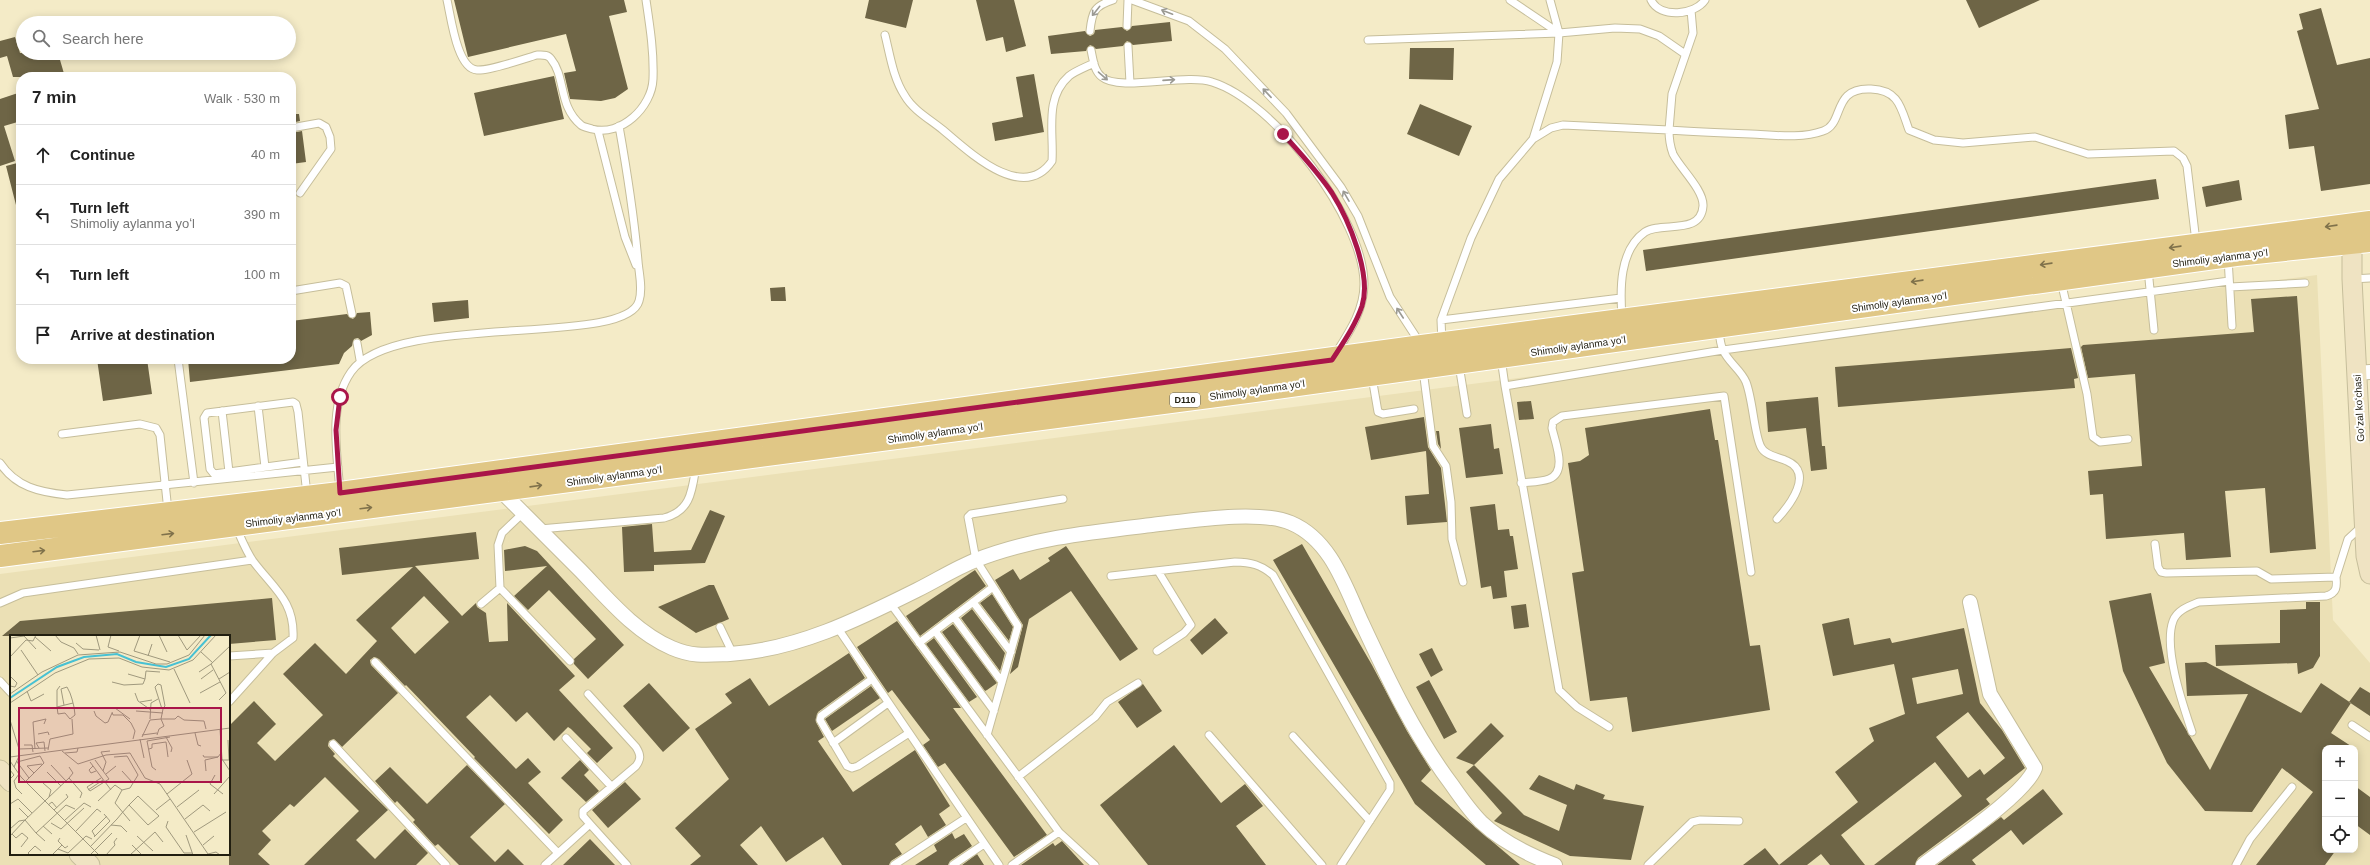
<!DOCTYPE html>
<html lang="en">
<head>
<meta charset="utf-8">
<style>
  body { margin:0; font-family:Arial,sans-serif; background:#f2f2f2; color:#222 }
  .controls { position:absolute; right:12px; bottom:12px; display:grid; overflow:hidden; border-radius:8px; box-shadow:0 2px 10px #0003 }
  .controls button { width:36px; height:36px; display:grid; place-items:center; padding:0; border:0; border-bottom:1px solid #e0e0e0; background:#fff; color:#222; font:20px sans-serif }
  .stop { position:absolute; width:12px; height:12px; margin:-9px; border:3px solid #a91549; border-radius:50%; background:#fff }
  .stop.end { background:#a91549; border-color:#fff; box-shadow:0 1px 4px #0008 }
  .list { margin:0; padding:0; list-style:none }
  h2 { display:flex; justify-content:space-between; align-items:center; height:52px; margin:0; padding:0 16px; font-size:17px }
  h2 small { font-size:13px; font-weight:400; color:#767676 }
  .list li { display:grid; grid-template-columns:26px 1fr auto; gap:12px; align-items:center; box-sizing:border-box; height:60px; padding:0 16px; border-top:1px solid #e0e0e0 }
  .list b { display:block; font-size:15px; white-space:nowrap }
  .list p { margin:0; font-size:13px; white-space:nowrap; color:#767676 }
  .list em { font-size:13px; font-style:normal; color:#767676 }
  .icon { flex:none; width:22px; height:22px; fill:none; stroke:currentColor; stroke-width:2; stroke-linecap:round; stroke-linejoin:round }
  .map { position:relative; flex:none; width:2370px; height:865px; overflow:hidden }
  .search { position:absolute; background:#fff; box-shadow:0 2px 10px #0003; left:16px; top:16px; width:280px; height:44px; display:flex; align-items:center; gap:10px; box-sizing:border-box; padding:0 14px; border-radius:22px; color:#767676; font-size:15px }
  .panel { position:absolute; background:#fff; box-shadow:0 2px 10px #0003; left:16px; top:72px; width:280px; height:292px; border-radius:16px }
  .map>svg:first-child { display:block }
</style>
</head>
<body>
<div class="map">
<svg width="2370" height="865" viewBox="0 0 2370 865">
  <rect width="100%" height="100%" fill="#f4ebc7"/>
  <path fill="#ebe0b5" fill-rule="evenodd" d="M2317 275 2333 620 2370 663V865H0V574ZM11 636H229V854H11ZM2325 748H2355V850H2325Z"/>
  <path fill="#6e6546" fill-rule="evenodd" d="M454 0H624L627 12 609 16 628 89 615 98 601 101 570 99 564 73 576 71 566 34 468 57Z
    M869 0H913L906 28 865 18Z
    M976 0H1014L1026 46 1006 52 1003 37 986 41Z
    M1966 0H2040L1979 28Z
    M2321 8 2337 65 2370 58V184L2321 191 2314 146 2289 149 2285 115 2319 109 2297 31 2303 29 2299 14Z
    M1170 22 1172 41 1133 45 1127 41 1123 46 1096 49 1090 45 1086 51 1051 54 1048 36 1085 31 1090 36 1094 34 1095 30 1122 27 1127 31 1132 26Z
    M15 37 20 53H58L65 77H13L7 56 0 58V41Z
    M1410 48H1454L1453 80 1409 79Z
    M1034 74 1044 132 995 141 992 123 1023 117 1016 77Z
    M554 76 564 119 484 136 474 93Z
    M21 92V121L4 126 15 161 0 166V99Z
    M1420 104 1472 126 1459 156 1407 134Z
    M291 114H299L300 121 291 123Z
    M302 131 306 162 291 164V133Z
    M21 162V204L16 205 6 166Z
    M2156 179 2159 199 1646 271 1643 250Z
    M2239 180 2242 200 2206 207 2202 187Z
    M785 287 786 301H771L770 288Z
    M2297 296 2316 549 2270 553 2265 488 2225 491 2231 557 2186 560 2184 533 2106 539 2103 494 2090 495 2088 471 2142 466 2135 374 2088 378 2081 347 2083 345 2254 332 2251 299Z
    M468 300 469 318 434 322 432 303Z
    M370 312 372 335 361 341 358 338 354 339 352 346 344 353 339 364 190 382 188 359H291V321L347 314 353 319 357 313Z
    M2071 348 2078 378 2074 379 2075 388 1838 407 1835 367Z
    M97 359H147L152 394 103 401Z
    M1818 397 1822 446H1825L1827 469 1811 471 1806 428 1768 432 1766 402Z
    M1531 401 1534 419 1519 420 1517 402Z
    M1710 409 1715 440H1718L1750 646 1760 645 1770 710 1632 732 1627 697 1590 701 1572 573 1584 571 1568 463 1580 461 1589 455 1585 428Z
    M1424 417 1428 447 1441 468 1447 522 1407 525 1405 496 1429 494 1426 451 1371 460 1365 427Z
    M1491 424 1494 449 1499 448 1503 474 1466 478 1459 428Z
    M1436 431H1439L1441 449 1438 444Z
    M1495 504 1498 530 1509 529 1510 536H1513L1518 569 1504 571 1507 597 1493 599 1491 586 1481 588 1470 507Z
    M710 510 725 516 705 563 654 565V571L624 572 622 527 652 524 654 552 691 550Z
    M476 532 479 559 415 566 462 616 476 603 477 607 486 613 489 642 508 641 507 603 575 676 559 690 613 748 597 763 587 753 591 749 571 729 568 727 554 741 527 712 516 722 490 695 466 717 516 769 528 758 541 772 528 783 563 820 549 834 474 758 475 757 406 685 405 686 379 659 374 657 370 660 371 665 398 693 342 747 334 739 329 741 328 746 335 754 333 756 388 810 356 840 375 859 405 829 428 853 416 865H304L359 811 325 777 294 807 290 804 262 831 271 840 258 854 270 865H229V726L254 701 276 724 257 743 275 761 323 715 283 674 315 643 346 674 377 641 356 620 413 567 342 575 339 548ZM424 596 449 622 415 654 391 628Z
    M1302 544 1372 665 1407 731 1431 770 1421 781 1520 865H1486L1415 804 1273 560Z
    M525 546 537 551 624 645 588 679 574 664V659L596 639 549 590 528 610 514 596 547 566 505 571 504 550Z
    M1066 546 1138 649 1120 661 1071 591 1029 619 1018 667 1010 674 1023 625 995 580 1013 569 1020 580 1050 561 1048 558Z
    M975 570 986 586 920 636 906 616Z
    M709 585H714L729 619 696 633 658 607Z
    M2151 593 2165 663 2149 667 2210 770 2248 694 2187 696 2185 663 2206 662 2301 713 2321 683 2351 703 2331 733 2354 748H2325V850H2336L2325 865H2256L2313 792 2282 768 2252 812 2205 811 2167 763 2123 671 2109 601Z
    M992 594 1013 627 1009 641 980 603Z
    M272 598 276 640 229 644V636H2L20 621Z
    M2306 602H2320V656L2313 668 2298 674 2297 663 2216 666 2215 645 2280 643V610L2306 609Z
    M1526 604 1529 627 1514 629 1511 606Z
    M972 609 1005 653 1000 671 961 618Z
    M1215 618 1228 633 1202 655 1190 640Z
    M1849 618 1854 645 1890 638 1892 643 1964 628 1980 703 2002 730 2025 768 1986 799 1990 804 1918 858 1915 865H1874L1962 796 1935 762 1841 835 1865 865H1830L1821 854 1807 865H1743L1765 848 1779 865 1858 802 1835 772 1874 741 1869 728 1905 714 1894 664 1833 676 1822 624ZM1958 669 1963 694 1917 704 1912 678ZM1968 712 2005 758 1984 775 1980 769 1968 778 1936 737Z
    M897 621 961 708H953L1047 835 1014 857 945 763 938 767 923 745 930 740 892 690 888 693 857 647Z
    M953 624 997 683 987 690 985 691 942 632Z
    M934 638 977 697 969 702 926 644Z
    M1432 648 1443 670 1431 677 1419 654Z
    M849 653 865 678 818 712 816 722 824 737 818 741 853 792 915 750 950 806 939 814 946 825 928 837 921 825 895 844 902 854 891 861 889 865H842L823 837 786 862 761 826 740 845 758 865H690L701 856 675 828 729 779 695 729 732 703 725 694 750 678 769 706Z
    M1429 680 1457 732 1444 739 1416 687Z
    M649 683 690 728 663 752 623 706Z
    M1143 684 1162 711 1137 728 1118 702Z
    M871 686 880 698 832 731 825 719Z
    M2360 687 2370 693V716L2349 702Z
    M1491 723 1504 736 1474 765 1524 815 1559 831 1567 805 1529 789 1539 775 1574 790 1576 784 1605 795 1603 799 1644 806 1631 860 1570 856 1494 821 1502 813 1466 772 1474 765 1456 758Z
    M1174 745 1221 803 1245 784 1263 806 1236 826 1266 865H1148L1100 805Z
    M580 760 589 770 584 775 599 791 586 802 561 778Z
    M467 765 505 804 470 837 495 862 508 849 524 865H459L438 844 435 846 413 822 415 820 397 801 395 803 375 781 390 767 427 804Z
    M625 782 641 799 608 828 592 810Z
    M2355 786 2370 797V835L2355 824Z
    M2043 789 2063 814 2023 845 2011 830 1972 860 1976 865H1937L2001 817 2004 820Z
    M952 833 955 839 964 834 972 846 950 861 948 865H915L937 851 934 845Z
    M590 839 615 865H563Z
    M1062 841 1084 865H1021L1053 843 1055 846Z
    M977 854 984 865H962Z"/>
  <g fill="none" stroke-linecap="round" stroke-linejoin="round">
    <g stroke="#c6be9b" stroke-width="9">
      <path id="lane" d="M447 0C451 17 457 69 477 70 490 71 523 59 537 55 542 55 548 54 551 59 566 77 558 106 581 125 583 127 589 128 592 129 621 137 652 107 653 79 654 52 650 27 646 0
        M1132 0 1189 21 1225 49 1286 113 1341 187 1358 216 1390 297 1420 343
        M1510 0 1559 33
        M1651 0C1660 19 1695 15 1705 0
        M1127 26 1128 0
        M1090 31C1092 12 1094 6 1113 0
        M885 35C890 55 893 78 905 96 913 110 931 120 943 130 968 151 1023 204 1052 161 1054 133 1044 98 1069 76 1075 71 1086 67 1094 63
        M1368 40 1559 33 1615 28 1640 29 1659 36 1685 54
        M1128 46 1130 83
        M1091 50C1093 59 1094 71 1102 77 1119 92 1186 73 1212 82 1274 101 1364 219 1364 284 1364 310 1350 331 1336 353
        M291 128 319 123 326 127 330 137 331 149 300 193
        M598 131 625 237 636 265
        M1533 139 1557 62 1559 33 1550 0
        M2228 258 2232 326
        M2148 269 2154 330
        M2352 279 2370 278
        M2061 281 2087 394 2093 437 2100 442 2128 439
        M2230 287 2305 283
        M291 291 340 283 346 286 352 314
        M1622 317C1620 290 1619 250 1645 232 1661 221 1701 236 1703 206 1704 190 1680 168 1673 154 1670 146 1669 139 1669 130 1696 132 1723 133 1751 134 1774 135 1801 139 1823 131 1845 124 1831 87 1871 89 1899 90 1901 108 1909 130L1934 140 1963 143 2035 137 2088 154 2174 151 2183 158 2187 166 2196 242
        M1441 320 1621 298
        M1718 329C1720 335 1720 344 1723 350 1728 362 1741 370 1746 382 1753 400 1754 434 1761 447 1765 456 1779 457 1787 461 1815 473 1789 506 1777 519
        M1442 342 1441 320 1471 238 1499 179 1533 139 1551 128 1563 125 1669 130 1672 94 1693 33 1691 10
        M357 343 360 360
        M1501 358 1505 386
        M178 359 194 483
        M1459 365 1467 414
        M1423 370 1433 446 1446 466 1451 502 1452 539 1463 582
        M1372 377 1378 412 1383 414 1414 409
        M258 406 265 467
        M222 411 229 472
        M62 434 140 424 156 428 160 435 168 511
        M303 462 214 474 210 469 204 418 207 413 293 402 296 404 298 412 307 495
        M0 463C16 487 39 492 67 495L338 467
        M1521 483C1530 482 1541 482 1549 479 1568 472 1555 442 1552 428L1553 422 1562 416 1724 396 1751 572
        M340 491C337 453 328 405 351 372 393 311 626 348 639 301 643 288 639 274 638 261 634 216 627 171 619 126
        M540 529 664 518C691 511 692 491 696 466
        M2155 544 2158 567 2161 572 2166 573 2257 571 2271 579 2336 577 2348 539 2361 527
        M1111 576 1235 562C1251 562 1261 565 1273 575L1390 783V790L1341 865
        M500 588 570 661
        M973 602 1011 652
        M0 603 23 593 252 560
        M890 603 1059 832 1012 865
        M481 604 500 588 498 545 502 533 523 513
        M954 617 1002 682
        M720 627 733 654
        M837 627 999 865
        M935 631 994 711
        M919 643 993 587
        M1157 651 1184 633 1191 625 1158 571
        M229 656 273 653
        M375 662 558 853
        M872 679 821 716 820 720 847 766 852 768 858 766 909 733
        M0 681 11 693
        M229 702 273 653 293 638C295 601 273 588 253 561 246 551 241 538 236 527
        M2352 725 2370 737
        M1609 727 1577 707 1559 690 1505 386 1723 350 2229 281
        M2192 732C2183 705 2163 648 2173 621 2177 610 2189 606 2199 602L2326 596C2337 593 2337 587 2336 577
        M987 735 1018 626 976 560 968 517 971 514 1063 499
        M1209 735 1322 865
        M1293 736 1370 821
        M566 738 611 786
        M833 743 888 703
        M333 744 446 865
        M1018 777 1095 717 1107 702 1138 683
        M590 824 627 865
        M1059 832 1095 865
        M545 865 590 824 583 816V811L636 766C641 759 641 755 636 747L588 694
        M894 865 966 818
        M953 865 984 844
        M1648 865 1692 822 1700 820 1739 821
        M2236 865 2250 839 2292 787"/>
    </g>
    <g stroke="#c6be9b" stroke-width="16">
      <path id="street" d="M2357 373 2370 372
        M501 491C528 518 554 544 581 571 608 599 635 632 672 648 693 657 707 655 730 654 796 650 859 619 917 590 937 580 956 568 976 560 1032 538 1093 532 1152 525 1188 521 1258 509 1291 523 1331 540 1345 586 1362 623 1388 679 1415 736 1452 785 1461 798 1470 811 1481 822 1502 842 1529 855 1555 865
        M1923 865C1949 845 2025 795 2035 768L1990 694 1970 602"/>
    </g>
    <g stroke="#c6be9b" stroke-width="21">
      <path id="secondary" d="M2352 242V279L2366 556 2370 574
        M0 770 11 782
        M79 854 90 865"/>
    </g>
    <g stroke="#fff" stroke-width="24">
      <path id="primary" d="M0 533 340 493 1422 346 2370 222
        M0 556 1262 390 2236 255 2370 241"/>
    </g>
    <use href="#lane" stroke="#fff" stroke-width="7"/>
    <use href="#street" stroke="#fff" stroke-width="14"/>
    <use href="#secondary" stroke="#efe3c2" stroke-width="19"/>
    <use href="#primary" stroke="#e0c786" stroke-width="22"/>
  </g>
  <defs><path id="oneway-shaft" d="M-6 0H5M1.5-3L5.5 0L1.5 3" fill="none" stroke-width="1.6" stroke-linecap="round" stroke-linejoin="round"/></defs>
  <g stroke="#9b9a93">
    <use href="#oneway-shaft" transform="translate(1096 11) rotate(129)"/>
    <use href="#oneway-shaft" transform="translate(1167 12) rotate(-159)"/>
    <use href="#oneway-shaft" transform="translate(1103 76) rotate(41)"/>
    <use href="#oneway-shaft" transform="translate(1169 80) rotate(-4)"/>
    <use href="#oneway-shaft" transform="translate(1267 93) rotate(-133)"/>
    <use href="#oneway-shaft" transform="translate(1346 196) rotate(-120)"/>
    <use href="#oneway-shaft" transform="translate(1400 313) rotate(-123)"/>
  </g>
  <g stroke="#80724b">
    <use href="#oneway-shaft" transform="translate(2331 226) rotate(172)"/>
    <use href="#oneway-shaft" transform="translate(2175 247) rotate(172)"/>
    <use href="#oneway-shaft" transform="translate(2046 264) rotate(172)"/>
    <use href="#oneway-shaft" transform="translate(1917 281) rotate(172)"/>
    <use href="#oneway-shaft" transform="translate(536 486) rotate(-8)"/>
    <use href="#oneway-shaft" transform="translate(366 508) rotate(-7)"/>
    <use href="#oneway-shaft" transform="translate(168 534) rotate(-7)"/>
    <use href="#oneway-shaft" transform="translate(39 551) rotate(-7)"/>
  </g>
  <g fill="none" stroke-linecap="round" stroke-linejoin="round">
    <path stroke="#a91549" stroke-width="5" d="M340 397 336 430 340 493 1332 360C1343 343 1355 326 1362 306 1372 275 1349 220 1332 193 1318 172 1300 153 1283 134"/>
  </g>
  <g text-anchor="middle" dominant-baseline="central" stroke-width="4" stroke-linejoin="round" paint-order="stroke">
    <rect fill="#fff" stroke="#646258" stroke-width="1" x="1170" y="393" width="30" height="14" rx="3"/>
    <g font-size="9" font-weight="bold" fill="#211e10">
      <text x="1185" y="400">D110</text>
    </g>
    <g font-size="10" fill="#211e10" stroke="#fff">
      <text transform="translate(2220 258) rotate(-7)">Shimoliy aylanma yoʻl</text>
      <text transform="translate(1899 302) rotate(-8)">Shimoliy aylanma yoʻl</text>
      <text transform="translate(1578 346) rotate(-8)">Shimoliy aylanma yoʻl</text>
      <text transform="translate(1257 390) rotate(-8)">Shimoliy aylanma yoʻl</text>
      <text transform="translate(2359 408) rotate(-93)">Goʻzal koʻchasi</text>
      <text transform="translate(935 433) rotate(-8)">Shimoliy aylanma yoʻl</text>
      <text transform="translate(614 476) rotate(-8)">Shimoliy aylanma yoʻl</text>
      <text transform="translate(293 518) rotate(-7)">Shimoliy aylanma yoʻl</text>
    </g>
  </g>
  <g transform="translate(10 635)">
    <rect width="220" height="220" fill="#f4ebc7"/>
    <path fill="none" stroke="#47c1d3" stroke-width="2" d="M0 63 47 32 74 22 107 19 126 27 156 32 179 24 201 0"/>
    <path fill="none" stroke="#a0997e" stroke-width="1" d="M45 0 51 7 64 13 68 19M86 0 90 15M101 0 98 12 109 16M130 0 124 16 160 27M149 0 157 17M168 0 177 15 191 0M25 2 41 16M0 3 14 1 26 14M66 8 73 14 89 15M11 15 28 40M191 17 203 28M138 21 142 9M0 22 16 5 23 6 26 0M164 34 180 68M189 37 201 29M118 39 135 44 136 36 150 37M0 41 7 48 5 52 0 51M191 44 203 35M209 44 220 37M102 47 114 50 133 49 135 44M148 49 151 50 155 71 152 74 145 52ZM17 56 21 66 34 59M125 58 128 66 141 75M190 58 210 47M0 59 32 37 68 20 110 17 146 29H157L179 20 195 0M209 65 216 58 201 29 220 11M130 67 142 65M0 68 45 38 79 24 109 23 132 32 159 35 183 25 206 0M54 70 51 54 57 52 60 58 62 64 64 72 65 80 60 84 55 78 48 79 47 72 63 68M47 72V55L50 51M105 73 120 84M84 76 86 81 95 88 98 87 102 78M126 76 153 78M102 77 103 80H113L121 88 125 96 123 104M140 84 141 68 148 64M0 85 9 114 38 113M210 94 212 124 220 136M185 98 188 110 191 111M28 99 38 97 39 100M132 100 147 98M147 100 149 94 154 91 151 84H165L168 81 174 85 194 86 196 94M132 102 140 85 151 84 153 74M156 102 162 113 161 117M130 104 134 123M14 110H22L23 117M29 113 26 108 34 107 35 116M25 114 23 87 36 84 34 89M139 114 142 113V109L156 107 158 122M38 115 40 104 63 99 62 84M52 116 68 129 96 120 120 118 135 143 150 149 198 219M55 118 67 117 68 113M193 120 194 122H208L211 118M0 122 220 93M104 122 117 121 128 140 120 153 112 155M85 125 99 144 80 156 77 152 91 143M212 125H219L218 105M0 126 11 142 89 220M80 127 101 155M41 130 56 146M83 131 79 135 81 138 86 136M4 132 9 121M0 135 4 140 0 144M146 135 142 132 137 106 160 102M93 136 96 127 91 117 100 116M112 136 123 148M196 136 195 125 208 122M37 137 51 151M24 138 17 131 32 129M9 139 4 146 6 153 12 159M96 139 106 131M205 140 200 149 213 159M19 143 7 127 30 121M59 143 72 158 70 163M16 146 34 128 30 121M33 148 41 155 39 162M78 155 93 145M157 159 182 139 177 125M204 159 220 141M88 166 105 150 112 155 105 168 120 186M0 169 8 164 22 178M38 170 42 167 47 173M167 172 189 155M9 173 18 182M44 175 58 162 56 159M146 175 160 164M175 184 193 170 200 176M55 185 74 168 81 172M158 186 156 192 174 218H182M41 188 51 194 74 173M101 190 111 191 117 197M33 191 42 199M0 194 9 186 15 185 59 143 63 138 59 132M66 196 87 174 91 177M184 197 216 177M26 198 35 206M2 199 6 203 12 198 18 203 11 212M176 200 183 220M0 201 15 185 26 198 56 170 65 174M85 201 82 196 97 181M127 201 143 216M84 202 100 186 94 179M50 203 48 206 55 213 58 211M122 210 132 220M193 210 204 201M80 212 107 184 112 178 119 170 128 161 149 181 138 190 119 170M48 214 58 218 76 201 82 204M198 219 206 217 210 220M20 220 18 218 25 211 31 216M42 220 52 210M80 220 102 198M96 220 105 210 104 207 107 203M120 220 145 197 153 207"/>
    <path fill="#a91549" fill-opacity="0.15" stroke="#a91549" stroke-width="2" d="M9 73H211V147H9Z"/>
    <rect width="220" height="220" fill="none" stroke="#211e10" stroke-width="2"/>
  </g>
</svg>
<div class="controls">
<button>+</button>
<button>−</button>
<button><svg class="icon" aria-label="locate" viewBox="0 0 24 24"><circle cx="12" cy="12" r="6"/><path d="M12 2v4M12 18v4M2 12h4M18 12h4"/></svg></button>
</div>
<div class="stop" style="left:340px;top:397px"></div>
<div class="stop end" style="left:1283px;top:134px"></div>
<div class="search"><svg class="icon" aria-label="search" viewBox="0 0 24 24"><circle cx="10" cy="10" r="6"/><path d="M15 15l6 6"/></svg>Search here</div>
<section class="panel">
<h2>7 min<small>Walk · 530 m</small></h2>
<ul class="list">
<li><svg class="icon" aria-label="ahead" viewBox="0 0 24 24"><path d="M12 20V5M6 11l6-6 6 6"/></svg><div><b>Continue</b></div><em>40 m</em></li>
<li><svg class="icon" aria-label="left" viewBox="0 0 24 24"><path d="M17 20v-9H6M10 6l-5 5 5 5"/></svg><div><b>Turn left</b><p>Shimoliy aylanma yoʻl</p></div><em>390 m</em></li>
<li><svg class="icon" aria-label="left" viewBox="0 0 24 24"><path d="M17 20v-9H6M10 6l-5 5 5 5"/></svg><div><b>Turn left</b></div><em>100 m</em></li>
<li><svg class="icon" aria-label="arrive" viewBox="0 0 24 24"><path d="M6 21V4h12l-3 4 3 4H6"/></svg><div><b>Arrive at destination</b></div></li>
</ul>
</section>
</div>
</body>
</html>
